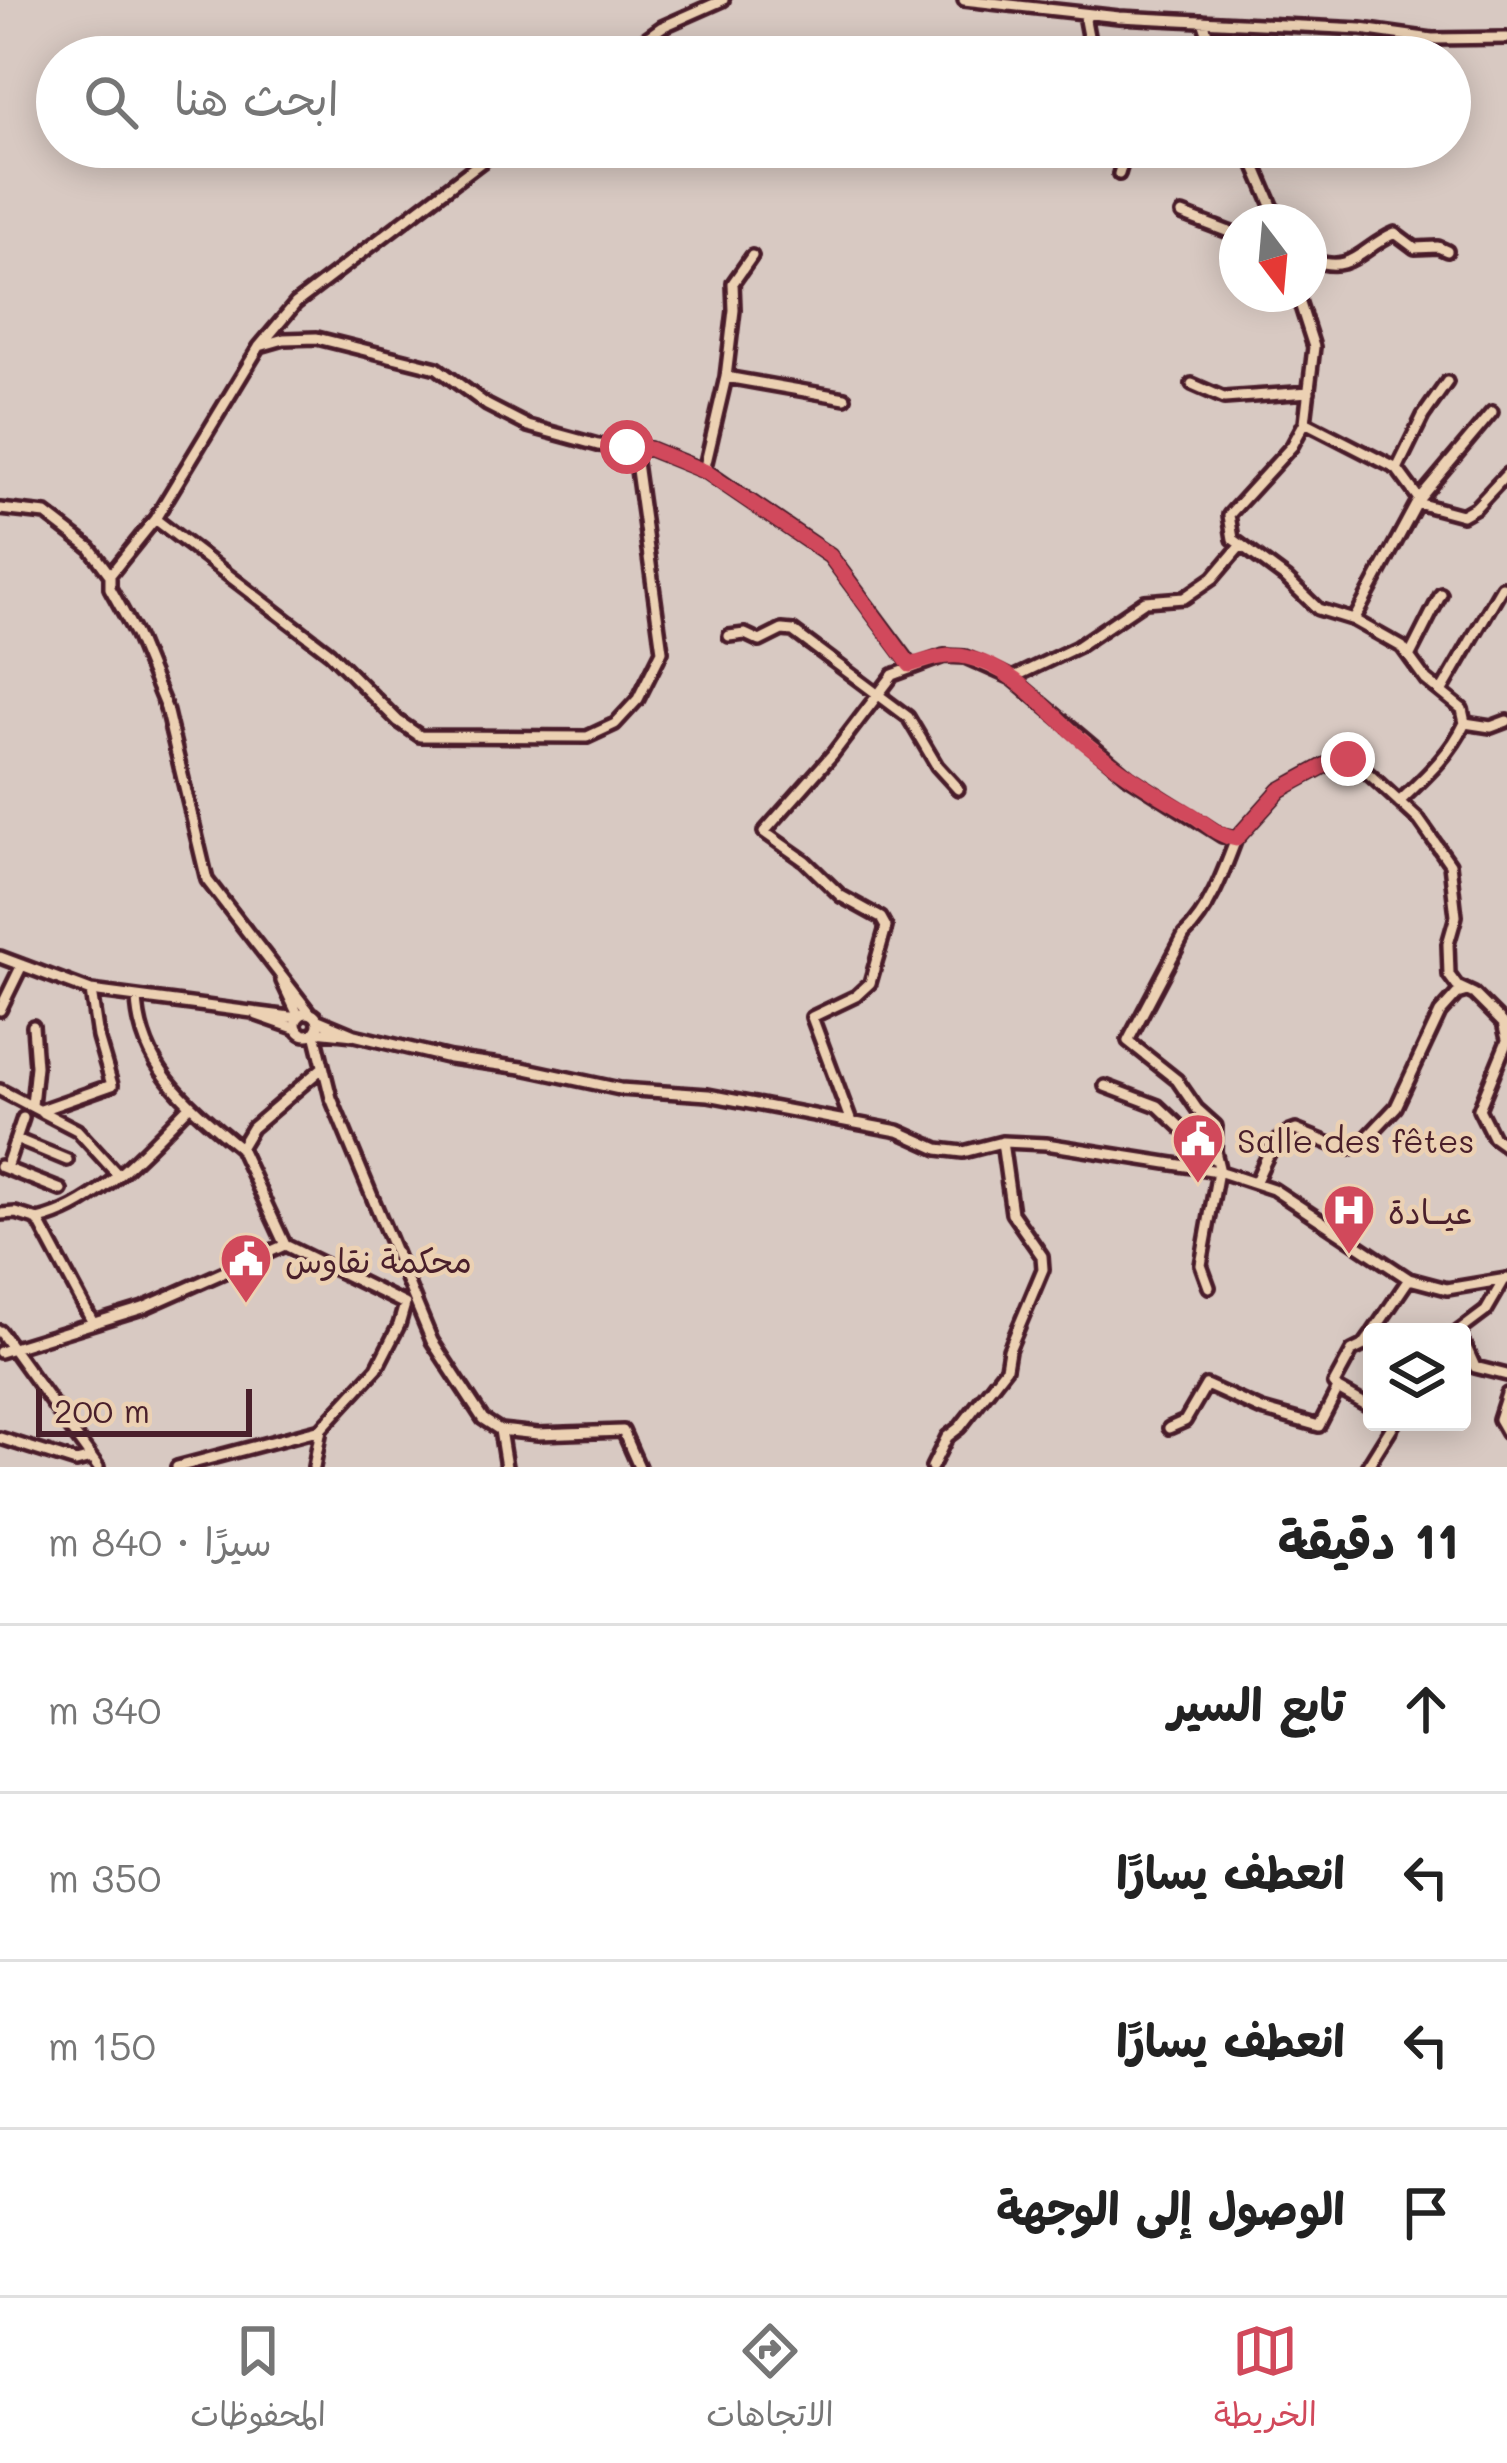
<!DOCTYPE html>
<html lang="ar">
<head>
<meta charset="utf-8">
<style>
  body { margin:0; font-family:Mali,"Playpen Sans Arabic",sans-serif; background:#f2f2f2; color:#222; direction:rtl }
  .controls { position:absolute; right:36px; bottom:36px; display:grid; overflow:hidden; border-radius:12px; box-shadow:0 6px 30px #0003 }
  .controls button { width:108px; height:108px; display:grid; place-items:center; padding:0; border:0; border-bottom:3px solid #e0e0e0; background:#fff; color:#222; font:60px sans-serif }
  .compass { position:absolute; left:1219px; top:204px; width:108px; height:108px; border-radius:50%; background:#fff; box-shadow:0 6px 30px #0003; rotate:164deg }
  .scale { position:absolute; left:36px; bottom:30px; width:216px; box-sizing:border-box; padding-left:12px; border:6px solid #4a1f2b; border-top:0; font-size:33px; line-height:42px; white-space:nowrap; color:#4a1f2b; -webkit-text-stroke:9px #ecd1b3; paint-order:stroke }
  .stop { position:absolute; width:36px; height:36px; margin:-27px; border:9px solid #d1495b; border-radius:50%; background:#fff }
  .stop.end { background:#d1495b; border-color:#fff; box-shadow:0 3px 12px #0008 }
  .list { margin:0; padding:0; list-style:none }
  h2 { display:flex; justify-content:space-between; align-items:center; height:156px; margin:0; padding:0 48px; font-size:51px }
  h2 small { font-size:39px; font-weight:400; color:#767676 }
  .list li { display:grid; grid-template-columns:78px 1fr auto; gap:36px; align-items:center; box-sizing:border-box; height:168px; padding:0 48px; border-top:3px solid #e0e0e0 }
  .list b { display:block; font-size:45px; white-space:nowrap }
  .list em { font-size:39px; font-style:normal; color:#767676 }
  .icon { flex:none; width:66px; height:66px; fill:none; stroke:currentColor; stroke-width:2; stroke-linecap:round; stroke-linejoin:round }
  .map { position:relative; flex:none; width:1507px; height:1467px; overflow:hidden; direction:ltr }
  .search { position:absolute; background:#fff; box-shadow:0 6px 30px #0003; left:36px; right:36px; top:36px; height:132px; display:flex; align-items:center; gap:30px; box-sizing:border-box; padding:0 42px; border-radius:66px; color:#767676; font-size:45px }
  .sheet { height:828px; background:#fff }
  nav { display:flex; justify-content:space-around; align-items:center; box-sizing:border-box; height:168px; border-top:3px solid #e0e0e0; background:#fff; font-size:33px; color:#767676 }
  nav a { display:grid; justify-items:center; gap:6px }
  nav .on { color:#d1495b }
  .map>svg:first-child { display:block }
</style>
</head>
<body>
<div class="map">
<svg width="1507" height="1467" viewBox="0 0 1507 1467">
  <rect width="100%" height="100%" fill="#d8c9c2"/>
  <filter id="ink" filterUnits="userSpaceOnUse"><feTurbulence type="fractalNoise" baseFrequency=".00833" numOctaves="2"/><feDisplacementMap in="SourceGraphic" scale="24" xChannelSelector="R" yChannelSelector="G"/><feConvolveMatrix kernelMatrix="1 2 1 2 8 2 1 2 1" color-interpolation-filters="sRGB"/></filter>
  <g filter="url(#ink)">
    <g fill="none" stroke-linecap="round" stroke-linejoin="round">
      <g stroke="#4a1f2b" stroke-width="18">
        <path id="minor" d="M964 0 1119 17 1361 29 1432 39 1507 38
          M1088 14 1085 20 1092 57
          M1203 21 1215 57
          M620 57 662 27 723 0
          M1247 147 1279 222
          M1119 174 1127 147
          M1182 214 1237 235
          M1309 259C1353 276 1361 247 1395 233L1415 248 1438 247 1447 251
          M1297 294 1314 347 1305 422 1292 446 1229 515 1233 539 1287 579 1318 609 1354 620 1402 647 1426 680 1462 709 1465 723C1450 755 1424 778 1399 802
          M263 345 284 339 317 338 437 368 487 405 528 426 598 445 650 449 707 472 830 556 911 665
          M726 377 845 398
          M1192 384 1224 398 1309 392
          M1305 422 1397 469
          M704 471 726 377 734 310 733 283 752 256
          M1419 499 1397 469 1423 416 1447 382
          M1417 503 1462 515 1476 507 1507 474
          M0 509 46 514 90 548 110 575
          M155 519 330 653 398 721 420 736 587 737 615 724 638 699 662 651 634 448
          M1354 620 1419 499 1492 412
          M729 636 745 634 760 641 782 630 793 631 908 717 937 766 958 789
          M1410 655 1441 594
          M1012 678 1077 647 1145 601 1184 598 1213 578 1241 545
          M1441 692 1502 587
          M1465 723 1491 727 1507 721
          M0 957 91 991 298 1018
          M282 981 299 1017
          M137 998C140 1069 191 1107 240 1148
          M0 1010 22 965
          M296 1024a11 11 0 1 1 22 0a11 11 0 1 1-22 0Z
          M310 1013 207 880 166 708 136 635 110 588V575L155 519 259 347 296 303 501 147
          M257 1015 297 1029
          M318 1020 354 1035
          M316 1031 354 1035 450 1058 522 1068 620 1089 708 1095 898 1131 938 1149 963 1152 1002 1142 1046 1144 1218 1171 1273 1189 1409 1279 1447 1289 1507 1279
          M315 1033 331 1098 432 1341 483 1419 500 1430 506 1467
          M1507 1041 1479 1109 1493 1137 1507 1147
          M1105 1086 1158 1106 1214 1159
          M0 1090 77 1130 118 1175
          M32 1105 36 1066 33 1026
          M41 1110 112 1085 98 1037 91 991
          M851 1122 812 1017 856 996 870 983 886 927 881 918 841 896 805 861 764 832 832 755 893 675 944 656 965 657 1012 678 1129 777 1222 836 1236 839 1280 790 1296 781 1335 760 1358 764 1419 820 1450 864 1456 916 1448 944 1449 975 1457 986 1474 994 1503 1023 1507 1039
          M16 1139 67 1160
          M0 1166 61 1190
          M6 1168 23 1118
          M1220 1172 1215 1151 1216 1126 1197 1109 1177 1080 1128 1041 1184 935C1209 912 1224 871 1236 839
          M1256 1181C1266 1160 1273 1136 1296 1130L1333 1145 1352 1148 1362 1143 1396 1107 1440 1013 1457 994 1467 991
          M0 1214 16 1213 38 1220 93 1323
          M38 1220C99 1206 147 1148 190 1105
          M285 1245 240 1148 252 1128 321 1069
          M1209 1287 1201 1265 1218 1171
          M0 1331 98 1467
          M1373 1332 1409 1279
          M1458 1332 1486 1311 1504 1280
          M1462 1338 1475 1367 1507 1375
          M0 1352 143 1308 285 1245 405 1304 399 1325 377 1368 321 1429 314 1467
          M1338 1389 1372 1408
          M1507 1394 1499 1419 1507 1433
          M1169 1428 1185 1421 1206 1385 1262 1410 1319 1426 1338 1389 1334 1384 1352 1351 1364 1345 1372 1334
          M500 1430 538 1434 623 1431 639 1467
          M0 1438 76 1462 91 1458
          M177 1467 321 1429
          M932 1467 947 1437 960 1427 1006 1368 1009 1350 1043 1269 1042 1256 1012 1213 1002 1142
          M1367 1467 1395 1422"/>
      </g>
      <use href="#minor" stroke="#ecd1b3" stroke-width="9"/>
    </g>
  </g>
  <g fill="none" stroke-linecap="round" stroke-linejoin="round" filter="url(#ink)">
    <path stroke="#d1495b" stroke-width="15" d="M627 447 650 449 706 472 830 556 910 665C928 660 947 653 966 657 1016 667 1049 714 1086 744 1119 770 1152 792 1188 812 1206 822 1215 835 1236 839L1280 790 1335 760 1348 759"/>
  </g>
  <defs>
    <g id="civic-pin" transform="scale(2.7)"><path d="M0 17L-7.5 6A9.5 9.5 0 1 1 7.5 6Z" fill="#d1495b" stroke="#ecd1b3"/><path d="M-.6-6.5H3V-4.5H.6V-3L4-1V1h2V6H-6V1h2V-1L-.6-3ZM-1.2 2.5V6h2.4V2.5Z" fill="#fff"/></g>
    <g id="hospital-pin" transform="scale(2.7)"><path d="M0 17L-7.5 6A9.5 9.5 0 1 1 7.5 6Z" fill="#d1495b" stroke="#ecd1b3"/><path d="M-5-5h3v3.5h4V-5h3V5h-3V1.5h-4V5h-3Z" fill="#fff"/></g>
  </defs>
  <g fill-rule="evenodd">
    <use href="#civic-pin" x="1198" y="1139"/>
    <use href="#hospital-pin" x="1349" y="1210"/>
    <use href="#civic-pin" x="246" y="1259"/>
  </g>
  <g text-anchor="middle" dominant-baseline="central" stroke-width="9" stroke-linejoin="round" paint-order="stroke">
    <g font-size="33" fill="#4a1f2b" stroke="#ecd1b3" text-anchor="start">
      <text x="1237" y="1139">Salle des fêtes</text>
      <text x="1388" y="1210">عيــادة</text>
      <text x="285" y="1259">محكمة نقاوس</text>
    </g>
  </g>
</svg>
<div class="controls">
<button><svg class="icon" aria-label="layers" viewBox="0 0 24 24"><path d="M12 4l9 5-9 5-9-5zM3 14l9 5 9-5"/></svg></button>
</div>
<svg class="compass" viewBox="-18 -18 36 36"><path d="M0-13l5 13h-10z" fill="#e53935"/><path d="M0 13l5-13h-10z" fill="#767676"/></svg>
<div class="scale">200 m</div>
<div class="stop" style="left:627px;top:447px"></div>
<div class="stop end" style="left:1348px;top:759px"></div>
<div class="search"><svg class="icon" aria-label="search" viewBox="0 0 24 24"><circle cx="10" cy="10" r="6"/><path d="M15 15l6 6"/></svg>ابحث هنا</div>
</div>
<section class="sheet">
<h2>11 دقيقة<small>سيرًا · 840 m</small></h2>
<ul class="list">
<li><svg class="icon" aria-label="ahead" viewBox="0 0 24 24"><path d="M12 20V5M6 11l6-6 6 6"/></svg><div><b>تابع السير</b></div><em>340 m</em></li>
<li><svg class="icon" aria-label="left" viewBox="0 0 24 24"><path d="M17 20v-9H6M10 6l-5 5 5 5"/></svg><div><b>انعطف يسارًا</b></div><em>350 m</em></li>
<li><svg class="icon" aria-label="left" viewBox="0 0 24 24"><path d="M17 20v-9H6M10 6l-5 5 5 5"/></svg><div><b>انعطف يسارًا</b></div><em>150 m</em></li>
<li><svg class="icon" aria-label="arrive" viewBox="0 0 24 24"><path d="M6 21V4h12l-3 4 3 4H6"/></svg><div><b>الوصول إلى الوجهة</b></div></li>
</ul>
</section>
<nav>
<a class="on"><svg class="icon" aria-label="map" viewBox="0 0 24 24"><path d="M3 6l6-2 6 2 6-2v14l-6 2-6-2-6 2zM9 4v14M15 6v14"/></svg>الخريطة</a>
<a><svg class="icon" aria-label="directions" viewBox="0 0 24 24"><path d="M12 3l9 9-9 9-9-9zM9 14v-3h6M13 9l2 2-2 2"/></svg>الاتجاهات</a>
<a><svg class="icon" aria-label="saved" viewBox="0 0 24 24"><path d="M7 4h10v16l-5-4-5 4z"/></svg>المحفوظات</a>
</nav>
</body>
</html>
